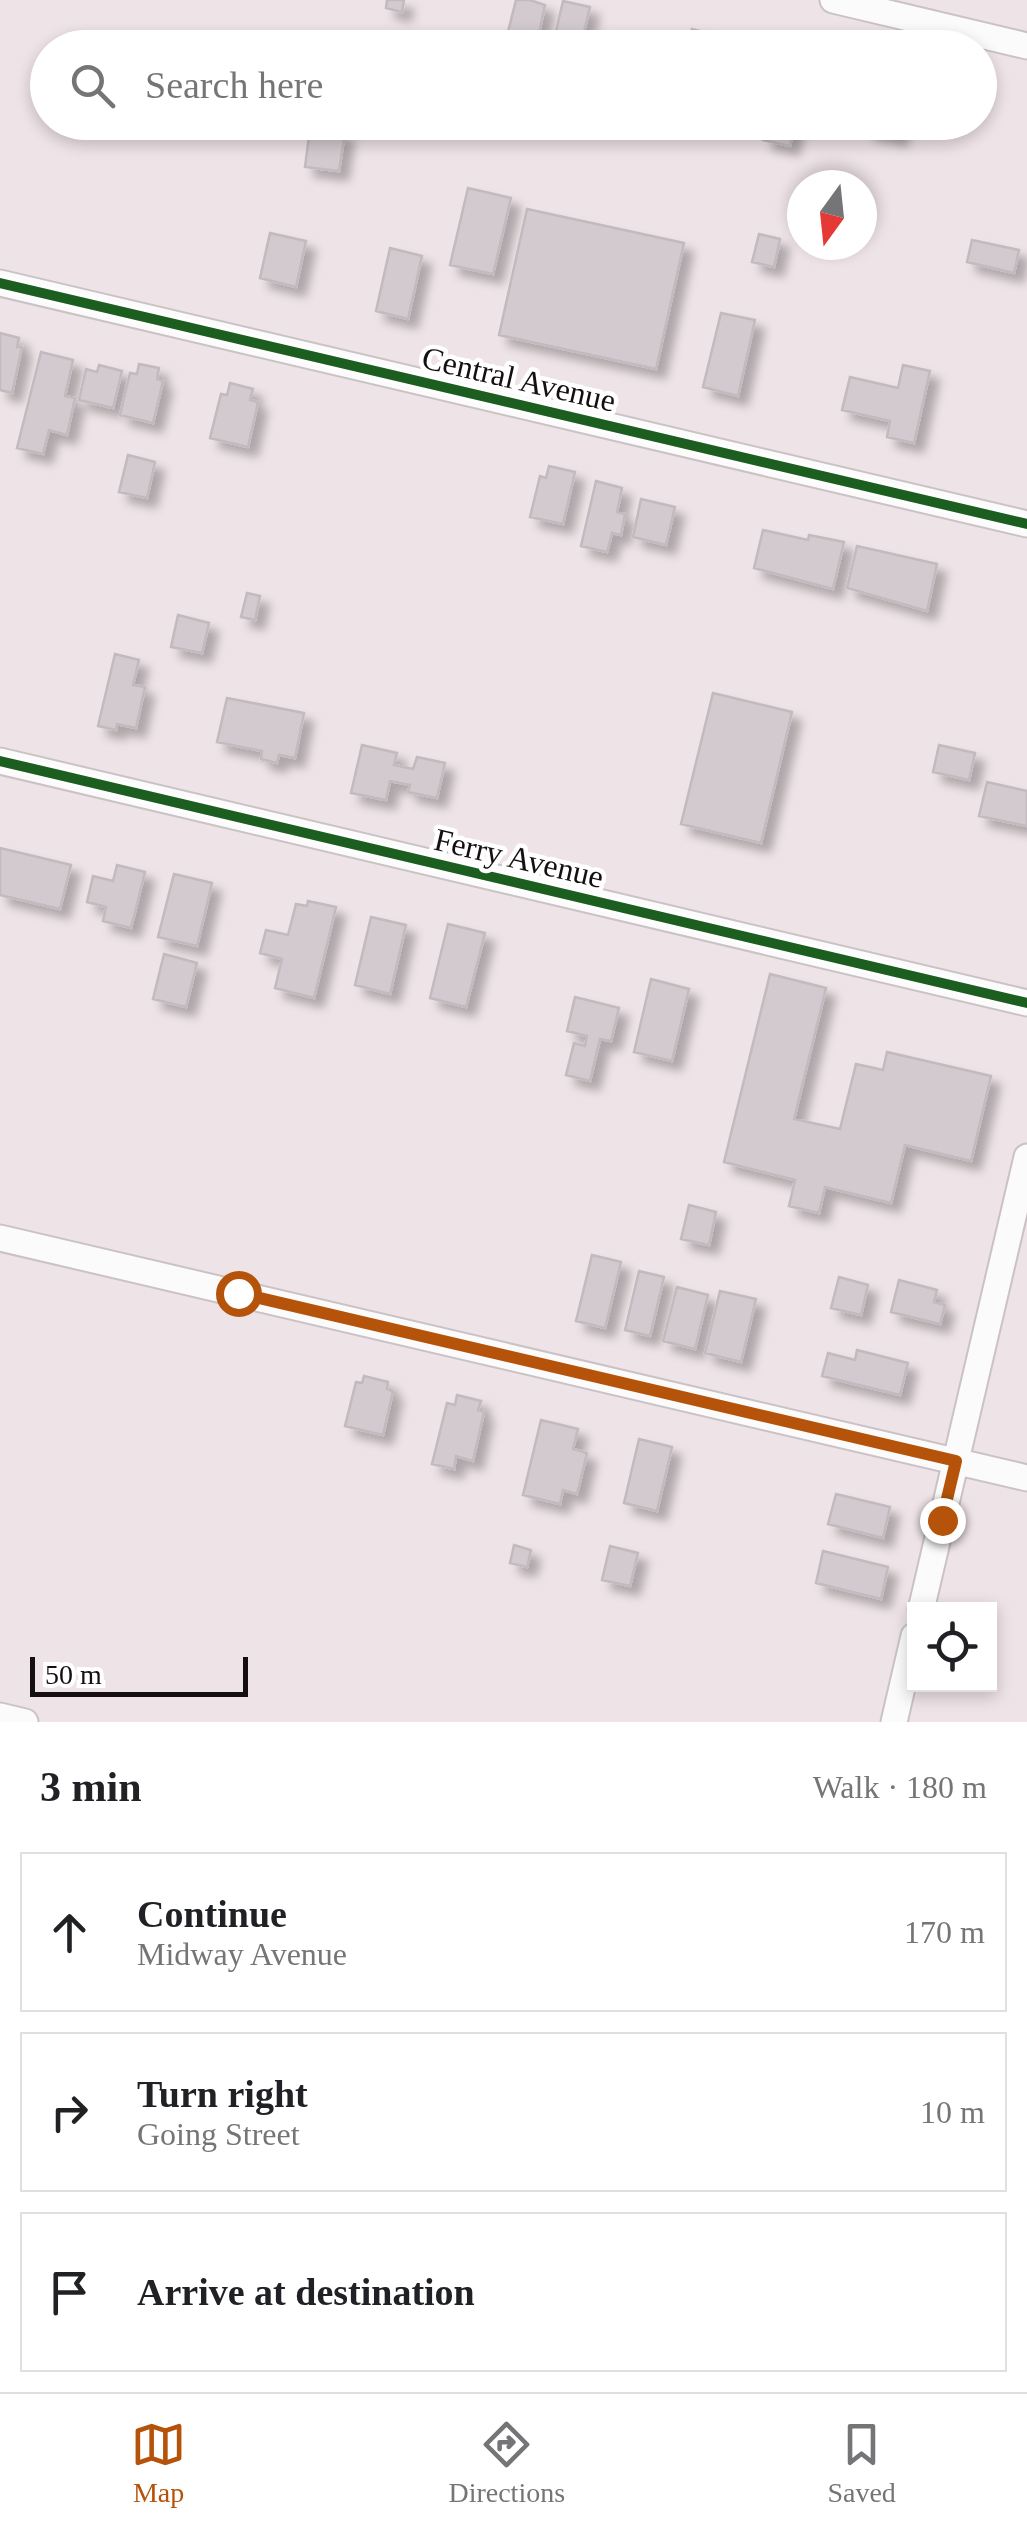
<!DOCTYPE html>
<html lang="en">
<head>
<meta charset="utf-8">
<style>
  body { margin:0; font-family:"Times New Roman",serif; background:#f2f2f2; color:#202124 }
  .controls { position:absolute; right:30px; bottom:30px; display:grid; overflow:hidden; border-radius:0px; box-shadow:0 5px 15px #0003 }
  .controls button { width:90px; height:90px; display:grid; place-items:center; padding:0; border:0; border-bottom:2px solid #e0e0e0; background:#fff; color:#202124; font:50px sans-serif }
  .compass { position:absolute; left:787px; top:170px; width:90px; height:90px; border-radius:50%; background:#fff; box-shadow:0 5px 15px #0003; rotate:195deg }
  .scale { position:absolute; left:30px; bottom:25px; width:218px; box-sizing:border-box; padding-left:10px; border:5px solid #160f12; border-top:0; font-size:28px; line-height:35px; white-space:nowrap; color:#160f12; -webkit-text-stroke:8px #fff; paint-order:stroke }
  .stop { position:absolute; width:30px; height:30px; margin:-22px; border:8px solid #b45309; border-radius:50%; background:#fff }
  .stop.end { background:#b45309; border-color:#fff; box-shadow:0 2px 10px #0008 }
  .list { margin:0; padding:0; list-style:none }
  h2 { display:flex; justify-content:space-between; align-items:center; height:130px; margin:0; padding:0 40px; font-size:42px }
  h2 small { font-size:32px; font-weight:400; color:#757577 }
  .list li { display:grid; grid-template-columns:65px 1fr auto; gap:30px; align-items:center; box-sizing:border-box; height:160px; margin:0 20px 20px; padding:0 20px; border:2px solid #e0e0e0; border-radius:0px }
  .list b { display:block; font-size:38px; white-space:nowrap }
  .list p { margin:0; font-size:32px; white-space:nowrap; color:#757577 }
  .list em { font-size:32px; font-style:normal; color:#757577 }
  .icon { flex:none; width:55px; height:55px; fill:none; stroke:currentColor; stroke-width:2; stroke-linecap:round; stroke-linejoin:round }
  .map { position:relative; flex:none; width:1027px; height:1722px; overflow:hidden }
  .search { position:absolute; background:#fff; box-shadow:0 5px 15px #0003; left:30px; right:30px; top:30px; height:110px; display:flex; align-items:center; gap:25px; box-sizing:border-box; padding:0 35px; border-radius:55px; color:#757577; font-size:38px }
  .sheet { height:670px; background:#fff }
  nav { display:flex; justify-content:space-around; align-items:center; box-sizing:border-box; height:140px; border-top:2px solid #e0e0e0; background:#fff; font-size:28px; color:#757577 }
  nav a { display:grid; justify-items:center; gap:5px }
  nav .on { color:#b45309 }
  .map>svg:first-child { display:block }
</style>
</head>
<body>
<div class="map">
<svg width="1027" height="1722" viewBox="0 0 1027 1722">
  <defs>
    <filter id="shadow"><feDropShadow dx="9" dy="9" stdDeviation="5" flood-color="#0004"/></filter>
  </defs>
  <rect width="100%" height="100%" fill="#eee3e6"/>
  <path fill="#d2cace" stroke="#c2babe" stroke-width="2.5" filter="url(#shadow)" d="M387 0H404L402 12 386 8Z
    M516 0H530L545 5 536 47 506 40Z
    M563 1 590 7 580 48H552Z
    M692 29 716 35 715 44 719 48H688Z
    M169 34 212 44 211 48H166Z
    M767 122H795L790 146 763 140Z
    M867 122H901L898 137 865 130Z
    M310 128 345 132 339 171 305 167Z
    M468 188 511 198 493 274 450 265Z
    M527 209 684 243 656 369 499 335Z
    M270 233 306 241 296 287 260 278Z
    M759 234 780 239 774 267 752 262Z
    M972 240 1019 250 1014 273 967 262Z
    M390 248 422 256 408 319 376 311Z
    M721 313 755 320 738 396 703 387Z
    M0 333 19 338 17 347H22L12 393 0 390Z
    M41 352 73 360 65 396 75 398 67 435 49 430 43 454 17 448Z
    M139 364 159 368 157 379 163 381 153 423 120 415 130 373 137 374Z
    M99 365 122 371 113 408 79 400 86 369 97 372Z
    M903 365 930 371 914 443 887 437 890 421 842 410 850 377 898 388Z
    M230 383 253 389 250 400 258 402 248 447 210 438 221 394 227 395Z
    M128 455 155 462 147 498 119 492Z
    M549 466 575 472 563 524 530 517 540 476 546 478Z
    M596 481 622 488 617 512 625 514 621 535 612 533 607 552 581 546Z
    M641 499 675 507 666 545 633 537Z
    M763 530 808 540 809 535 844 542 833 589 754 568Z
    M857 546 937 564 927 611 847 588Z
    M247 593 260 596 255 620 241 617Z
    M178 615 209 623 202 653 171 647Z
    M115 654 139 660 133 685 145 687 136 728 117 724 116 730 98 726Z
    M713 693 792 712 761 843 681 824Z
    M227 698 304 713 295 758 279 755 277 763 261 759 262 751 217 742Z
    M362 745 397 753 394 765 413 769 417 757 445 763 437 798 408 792 410 785 390 781 386 800 351 793Z
    M939 745 975 753 969 780 933 772Z
    M987 782 1027 791V826L979 816Z
    M0 848 71 865 60 909 0 895Z
    M117 865 145 872 131 928 103 921 106 907 87 902 93 876 113 881Z
    M174 874 212 883 197 946 158 937Z
    M308 901 336 907 314 998 275 988 282 959 260 953 266 930 288 935 296 904 307 906Z
    M371 917 406 925 390 994 355 985Z
    M448 924 485 933 466 1007 430 998Z
    M164 954 197 963 186 1007 153 999Z
    M770 974 826 988 794 1119 840 1129 856 1064 883 1070 887 1052 991 1076 971 1161 905 1145 891 1203 825 1187 819 1213 789 1206 795 1180 724 1162Z
    M651 979 689 989 672 1061 634 1052Z
    M575 997 619 1008 611 1041 600 1039 590 1081 566 1075 574 1043 585 1046 587 1036 567 1031Z
    M689 1205 716 1212 709 1245 681 1239Z
    M592 1255 621 1262 605 1328 576 1321Z
    M639 1271 664 1277 650 1336 625 1330Z
    M839 1277 868 1285 861 1315 831 1308Z
    M899 1280 937 1290 934 1302 945 1305 940 1324 891 1312Z
    M677 1287 708 1295 695 1349 663 1341Z
    M720 1291 756 1299 741 1362 705 1353Z
    M857 1350 908 1363 900 1395 822 1376 828 1353 855 1360Z
    M364 1376 388 1382 387 1389 393 1391 383 1435 345 1426 356 1382 362 1383Z
    M457 1395 481 1401 478 1410 484 1412 473 1461 456 1456 454 1469 432 1464 447 1403 455 1405Z
    M541 1420 578 1429 573 1449 587 1453 577 1494 563 1490 560 1504 523 1495Z
    M639 1439 672 1447 657 1511 624 1503Z
    M836 1494 890 1507 883 1538 828 1524Z
    M514 1545 531 1550 527 1567 510 1563Z
    M610 1546 638 1553 630 1586 602 1580Z
    M823 1551 888 1567 881 1599 816 1583Z"/>
  <g fill="none" stroke-linecap="round" stroke-linejoin="round">
    <g stroke="#cac2c4" stroke-width="29">
      <path id="street" d="M833 0 1027 46
        M0 283 1027 524
        M0 761 1027 1003
        M0 1238 1027 1478
        M921 1610 1027 1157
        M0 1716 25 1722
        M894 1722 914 1636"/>
    </g>
    <use href="#street" stroke="#fcfbfb" stroke-width="25"/>
    <g stroke="#fff" stroke-width="16">
      <path id="cycleway" d="M0 283 1027 524
        M0 761 1027 1003"/>
    </g>
    <use href="#cycleway" stroke="#1b5e20" stroke-width="10"/>
  </g>
  <g fill="none" stroke-linecap="round" stroke-linejoin="round">
    <path stroke="#b45309" stroke-width="12" d="M238 1293 956 1461 942 1520"/>
  </g>
  <g text-anchor="middle" dominant-baseline="central" stroke-width="9" stroke-linejoin="round" paint-order="stroke">
    <g font-size="32" fill="#160f12" stroke="#fff">
      <text transform="translate(519 379) rotate(13)">Central Avenue</text>
      <text transform="translate(519 858) rotate(13)">Ferry Avenue</text>
    </g>
  </g>
</svg>
<div class="controls">
<button><svg class="icon" aria-label="locate" viewBox="0 0 24 24"><circle cx="12" cy="12" r="6"/><path d="M12 2v4M12 18v4M2 12h4M18 12h4"/></svg></button>
</div>
<svg class="compass" viewBox="-18 -18 36 36"><path d="M0-13l5 13h-10z" fill="#e53935"/><path d="M0 13l5-13h-10z" fill="#757577"/></svg>
<div class="scale">50 m</div>
<div class="stop" style="left:238px;top:1293px"></div>
<div class="stop end" style="left:942px;top:1520px"></div>
<div class="search"><svg class="icon" aria-label="search" viewBox="0 0 24 24"><circle cx="10" cy="10" r="6"/><path d="M15 15l6 6"/></svg>Search here</div>
</div>
<section class="sheet">
<h2>3 min<small>Walk · 180 m</small></h2>
<ul class="list">
<li><svg class="icon" aria-label="ahead" viewBox="0 0 24 24"><path d="M12 20V5M6 11l6-6 6 6"/></svg><div><b>Continue</b><p>Midway Avenue</p></div><em>170 m</em></li>
<li><svg class="icon" aria-label="right" viewBox="0 0 24 24"><path d="M7 20v-9h11M14 6l5 5-5 5"/></svg><div><b>Turn right</b><p>Going Street</p></div><em>10 m</em></li>
<li><svg class="icon" aria-label="arrive" viewBox="0 0 24 24"><path d="M6 21V4h12l-3 4 3 4H6"/></svg><div><b>Arrive at destination</b></div></li>
</ul>
</section>
<nav>
<a class="on"><svg class="icon" aria-label="map" viewBox="0 0 24 24"><path d="M3 6l6-2 6 2 6-2v14l-6 2-6-2-6 2zM9 4v14M15 6v14"/></svg>Map</a>
<a><svg class="icon" aria-label="directions" viewBox="0 0 24 24"><path d="M12 3l9 9-9 9-9-9zM9 14v-3h6M13 9l2 2-2 2"/></svg>Directions</a>
<a><svg class="icon" aria-label="saved" viewBox="0 0 24 24"><path d="M7 4h10v16l-5-4-5 4z"/></svg>Saved</a>
</nav>
</body>
</html>
